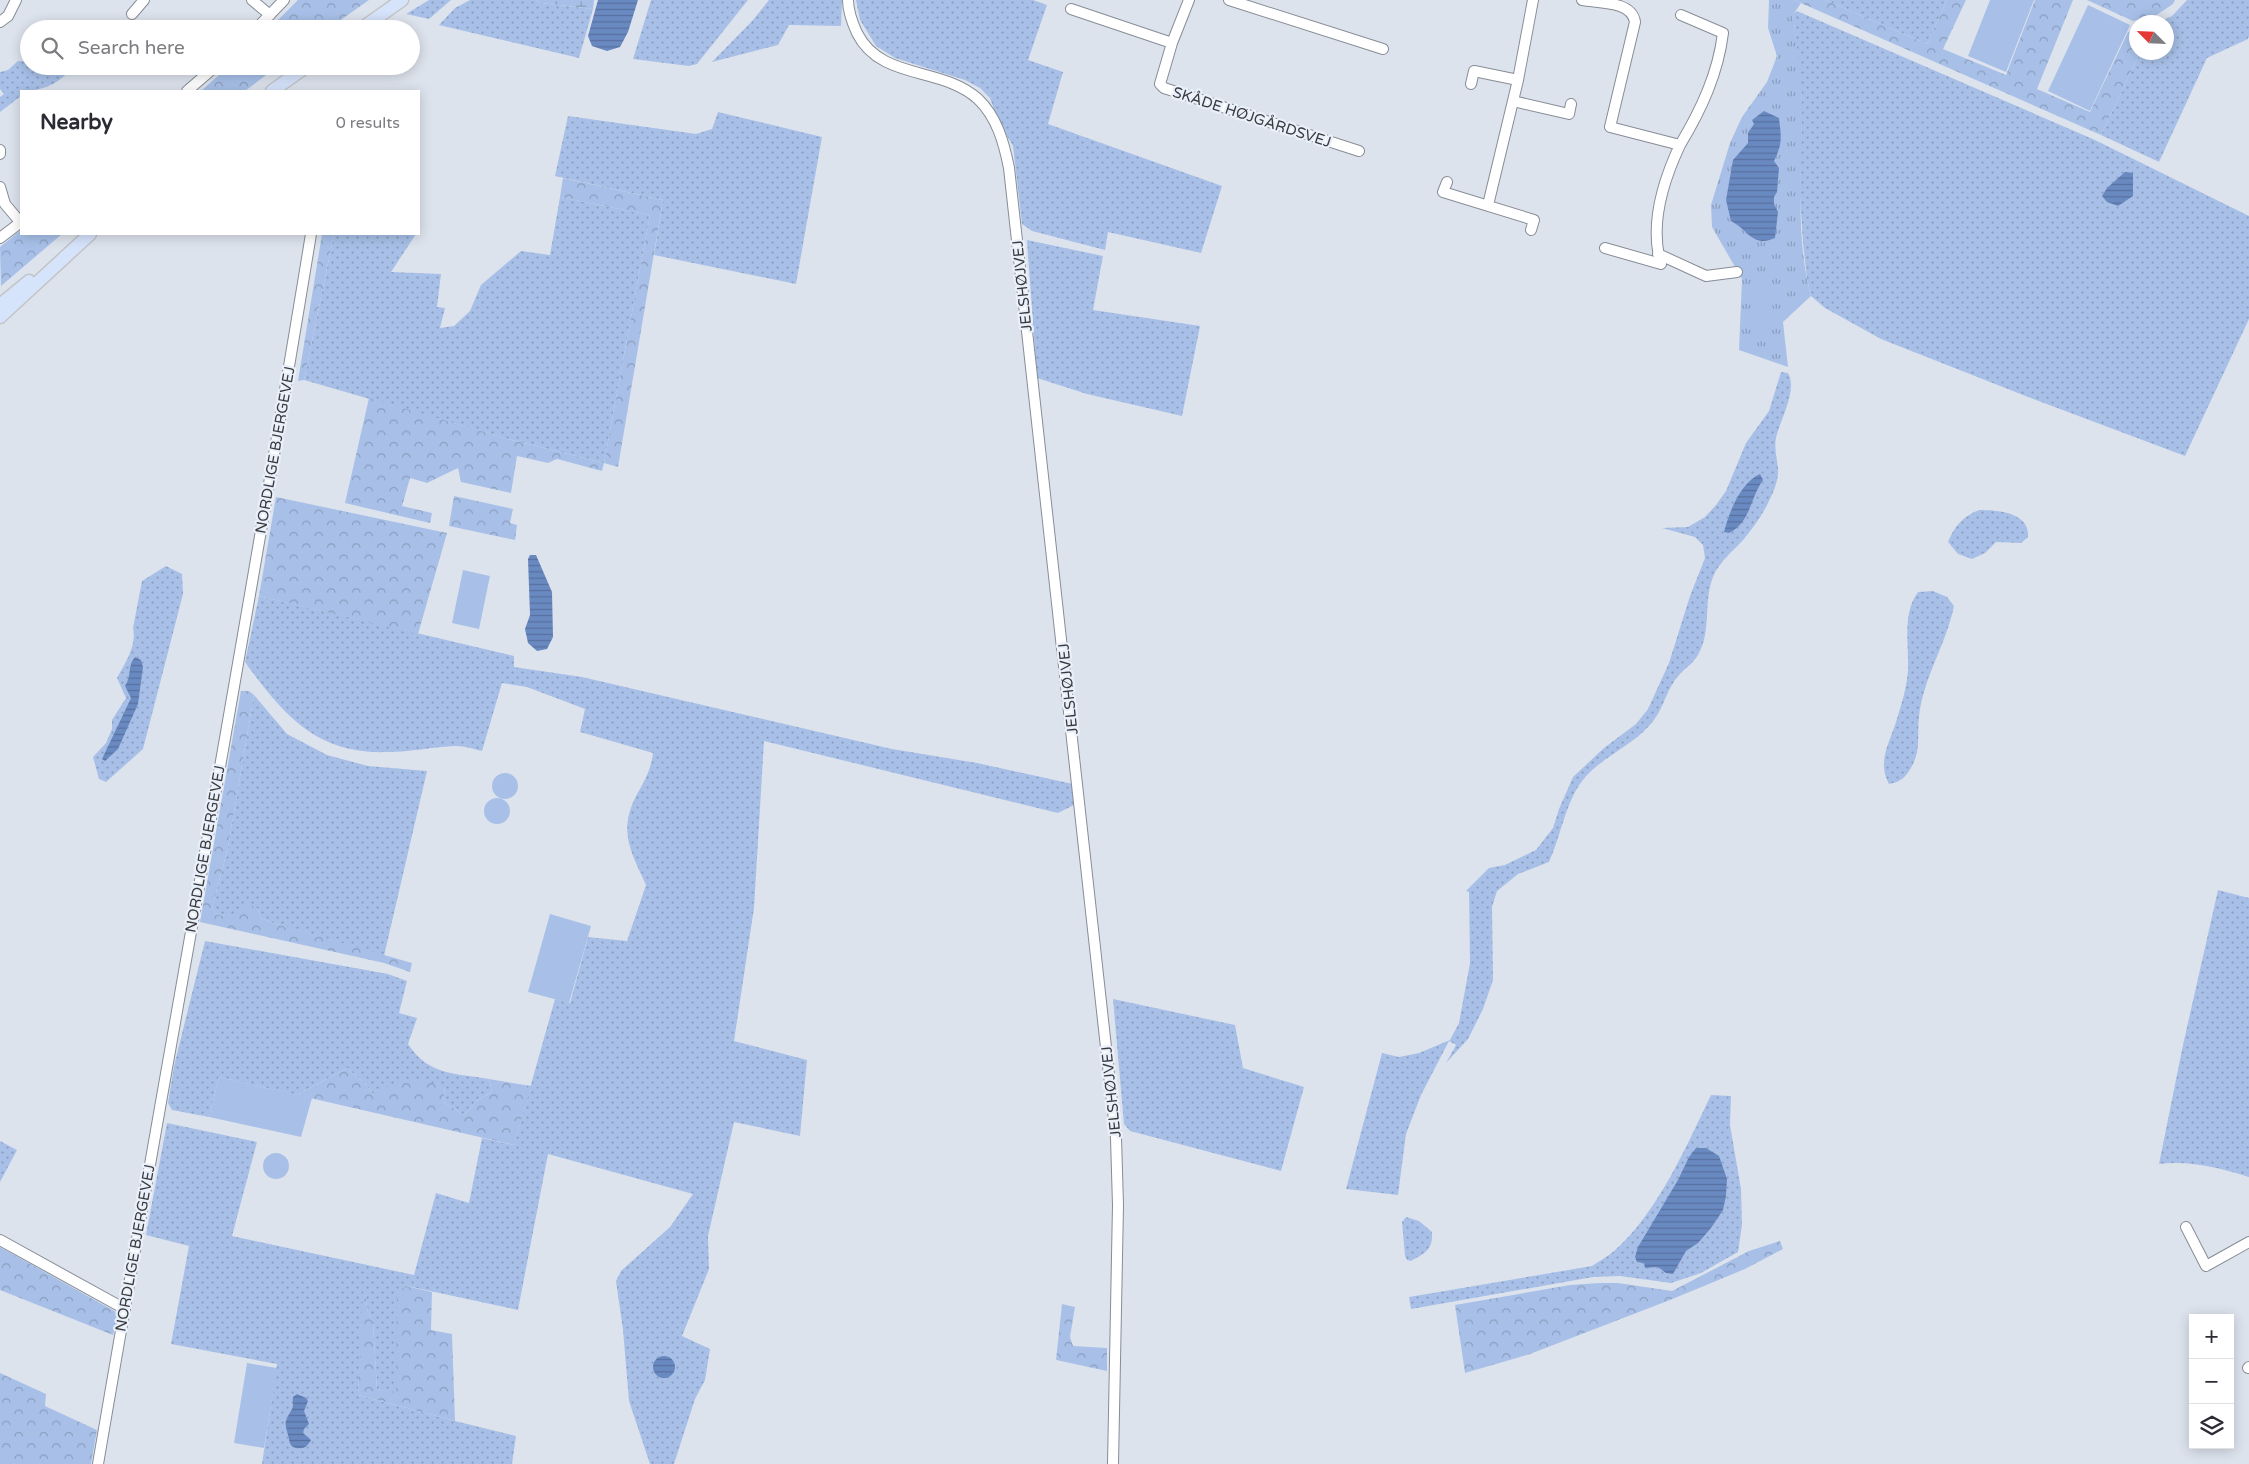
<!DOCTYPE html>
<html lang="en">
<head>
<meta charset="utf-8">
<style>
  body { margin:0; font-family:"Varela Round",sans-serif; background:#f7f7f7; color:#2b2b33 }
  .controls { position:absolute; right:15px; bottom:15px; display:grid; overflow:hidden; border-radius:0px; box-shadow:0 2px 12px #0003 }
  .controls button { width:45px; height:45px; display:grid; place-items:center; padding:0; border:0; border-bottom:1px solid #e1e1e2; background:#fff; color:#2b2b33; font:25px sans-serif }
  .compass { position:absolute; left:2129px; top:15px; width:45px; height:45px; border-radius:50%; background:#fff; box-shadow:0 2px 12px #0003; rotate:294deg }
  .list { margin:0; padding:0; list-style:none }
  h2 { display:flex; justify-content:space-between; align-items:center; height:65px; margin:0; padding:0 20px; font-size:21px }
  h2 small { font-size:16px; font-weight:400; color:#7c7c81 }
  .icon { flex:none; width:28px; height:28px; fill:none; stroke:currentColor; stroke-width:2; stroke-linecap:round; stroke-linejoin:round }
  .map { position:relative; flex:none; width:2249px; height:1464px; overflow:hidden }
  .search { position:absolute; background:#fff; box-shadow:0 2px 12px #0003; left:20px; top:20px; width:400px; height:55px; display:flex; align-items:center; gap:12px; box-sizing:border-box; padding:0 18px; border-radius:28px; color:#7c7c81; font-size:19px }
  .panel { position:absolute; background:#fff; box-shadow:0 2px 12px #0003; left:20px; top:90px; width:400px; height:145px; border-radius:0px }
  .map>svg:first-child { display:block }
</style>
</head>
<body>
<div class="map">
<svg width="2249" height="1464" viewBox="0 0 2249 1464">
  <defs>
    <pattern id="grass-dots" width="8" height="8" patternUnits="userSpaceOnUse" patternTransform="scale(1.25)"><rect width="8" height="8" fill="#a8c0e8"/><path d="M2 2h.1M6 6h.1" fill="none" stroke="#8a9dbd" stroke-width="1.8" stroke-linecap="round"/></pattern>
    <pattern id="forest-crowns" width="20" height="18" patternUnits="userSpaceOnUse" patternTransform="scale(1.25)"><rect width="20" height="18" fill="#a8c0e8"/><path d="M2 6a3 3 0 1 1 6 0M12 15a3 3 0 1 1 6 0" fill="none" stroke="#8a9dbd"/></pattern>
    <pattern id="wetland-marsh" width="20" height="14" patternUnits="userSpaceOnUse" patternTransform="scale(1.25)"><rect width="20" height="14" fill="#a8c0e8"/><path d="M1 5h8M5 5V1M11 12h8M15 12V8" fill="none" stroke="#8a9dbd"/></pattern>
    <pattern id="park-tufts" width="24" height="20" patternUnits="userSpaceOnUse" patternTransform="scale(1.25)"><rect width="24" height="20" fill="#a8c0e8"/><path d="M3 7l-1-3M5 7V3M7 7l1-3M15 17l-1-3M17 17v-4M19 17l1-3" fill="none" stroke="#8a9dbd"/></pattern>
    <pattern id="water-rules" width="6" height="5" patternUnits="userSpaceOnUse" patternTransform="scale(1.25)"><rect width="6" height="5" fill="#6989c1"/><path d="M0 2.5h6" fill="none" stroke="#57719e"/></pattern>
  </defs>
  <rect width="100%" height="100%" fill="#dde3ed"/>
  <path fill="url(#grass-dots)" d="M429 0H451L429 19 406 14Z
    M470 0H536L541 3 593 9 579 58 439 25 455 8Z
    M651 0H748L697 64 689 66 633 59Z
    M769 0H842L841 26 789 25 778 45 712 62 753 20Z
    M856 0H1033L1047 5 1028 60 1063 72 1048 124 1222 186 1201 253 1108 232 1105 250 1032 231 1022 224 1013 146 999 123 990 98 980 88 965 80 895 58 876 46 860 20Z
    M1825 0H1947L1927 44Z
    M2187 0H2249V36L2248 39 2207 58 2159 162 2101 135 2140 53 2166 52V22H2159L2172 16Z
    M1797 11 2095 140 2249 216V319L2185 456 2023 395 1881 339 1825 308 1811 296 1807 279 1803 243 1800 195 1802 100 1793 14Z
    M29 59V66H73C60 84 43 91 21 91V96L0 112V97L4 94 0 89V72L8 70 18 61 26 62Z
    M718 112 822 137 796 284 654 255 663 200 555 176 568 116 696 134 712 129Z
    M560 197 650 215 604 463 508 439 304 380 334 234H416L391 272 441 274 437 307 445 308 440 328 454 326 470 311 481 285 521 251 550 255Z
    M1027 240 1103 256 1093 310 1200 326 1182 416 1087 394 1037 378Z
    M1781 372 1788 373C1798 390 1780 420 1776 438 1774 448 1777 459 1778 468 1779 479 1774 491 1769 501 1763 514 1753 528 1744 539 1733 551 1719 562 1713 577 1703 602 1712 631 1698 655 1692 665 1682 670 1675 680 1665 694 1662 713 1649 726 1630 747 1600 758 1582 781 1565 804 1561 836 1549 862L1518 874 1497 891 1492 907 1493 980 1483 1009 1468 1039 1446 1063 1456 1045 1449 1041 1421 1095 1406 1134 1398 1195 1346 1189 1382 1053 1399 1057 1419 1053 1450 1040 1459 1023 1470 963 1469 892 1466 891 1489 868 1505 865 1536 850 1553 828 1559 809 1573 777 1604 748 1636 724 1648 709 1669 663 1690 596 1705 558 1703 545 1695 537 1662 528 1688 527 1705 517 1716 505 1726 491 1746 443 1769 411Z
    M1979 510C1997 510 2030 512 2028 537L2021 543 1996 542 1985 553 1972 559 1958 554 1948 542C1954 527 1963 516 1979 510Z
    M166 566 182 574 183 594 143 749 106 782 99 779 93 757 106 743 112 729V720L126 698 117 678C125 663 137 646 133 628L142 581Z
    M1933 591 1947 597 1954 606C1946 645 1923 678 1919 717 1917 735 1921 750 1912 766 1906 777 1901 782 1889 784 1877 762 1889 744 1896 722 1901 706 1907 687 1908 670 1909 643 1902 614 1918 592Z
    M259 596 514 656V667L582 677 892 749 977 763 1073 784 1074 805 1058 813 764 741 754 908 734 1041 807 1060 800 1136 734 1122 708 1236 709 1269 682 1336 710 1349 705 1380 695 1399 674 1464H650L629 1401 623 1330 616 1281 621 1271 670 1227 693 1194 548 1154 518 1310 407 1286 396 1394 377 1389 373 1322 368 1312 365 1294 358 1395 455 1421 516 1436 512 1464H262L277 1364 171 1344 189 1246 146 1235 167 1123 257 1142 232 1236 414 1275 436 1193 469 1203 482 1138 514 1145 555 999 570 1003 588 937 627 941 646 885C631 852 618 832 636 796 644 782 651 770 653 753L580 732 585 709 527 687 502 683 482 751C474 749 464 746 456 746 433 747 410 752 387 752 317 755 283 715 245 662Z
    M254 695 287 734 327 755 368 766 427 771 384 956 273 923 261 918 257 908 227 916 217 915 212 908 228 847Z
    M2218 890 2249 898V1177C2220 1168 2190 1160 2159 1164L2183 1045Z
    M205 941 388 974 407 981 399 1013 417 1018 408 1044C429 1076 455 1073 489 1079L492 1092 478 1100 464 1115 443 1102 445 1087 374 1095 365 1084 347 1068 297 1095 219 1077 209 1117 172 1110 168 1103 174 1066Z
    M1113 999 1235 1025 1243 1068 1304 1087 1281 1171 1130 1131 1124 1124Z
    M1711 1095 1731 1096 1730 1125 1741 1189 1742 1225 1738 1252 1701 1273 1671 1283 1620 1276 1593 1277 1411 1309 1409 1297 1592 1266C1599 1261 1607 1257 1614 1251 1657 1214 1687 1145 1711 1095Z
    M0 1141 17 1150 0 1182Z
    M1406 1217 1419 1221 1432 1232C1433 1249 1426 1253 1411 1261L1407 1260 1405 1256 1402 1222Z"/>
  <path fill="url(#forest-crowns)" d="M298 0H369L328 29H269Z
    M1794 0H1825L1927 44 1947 0H1966L1943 49 2006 75 2035 0H2073L2037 89 2090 112 2128 32 2136 30V52L2140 53 2101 135Z
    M2087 0H2175L2173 4 2155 16 2133 21Z
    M229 66H278L245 91H201Z
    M563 178 663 200 618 467 604 463 602 471 557 459 548 463 517 456 511 493 461 482 458 468 427 483 410 478 402 506 432 513 430 523 345 503 369 398 508 439 604 463 650 215 560 197Z
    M21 230V234H62L1 286 0 247Z
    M322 234H334L304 380 298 381Z
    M454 496 513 509 510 523 517 525 515 540 449 526Z
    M276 497 447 533 418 634 259 596Z
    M241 691H249L254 695 228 847 212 908 217 915C231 917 237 913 246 903L257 908 261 918 273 923 412 963 410 972 384 963 200 922Z
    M347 1068 365 1084 374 1095C400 1077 415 1077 445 1087L443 1102 464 1115 478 1100 492 1092 489 1079 531 1086 514 1145 297 1095Z
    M1780 1241 1783 1249 1745 1269 1670 1300 1530 1354 1465 1373 1455 1305 1570 1285 1600 1283H1618L1672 1291 1749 1251Z
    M0 1247 118 1313 113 1335 0 1290Z
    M406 1286 432 1292 431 1330 452 1334 455 1421 358 1395 363 1292 365 1294 368 1312 373 1322 377 1389 396 1393 397 1293Z
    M1062 1304 1075 1307 1070 1337 1073 1346 1107 1348V1371L1056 1360Z
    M0 1373 46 1394 45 1406 97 1430 91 1464H0Z"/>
  <path fill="url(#wetland-marsh)" d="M536 0H594L593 9 541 3Z"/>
  <path fill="url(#park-tufts)" d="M1769 0H1794L1801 3 1793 15C1796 43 1802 73 1802 102 1803 166 1794 233 1811 296L1783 322 1788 367 1739 350 1742 279 1712 227 1711 205 1730 143 1742 117 1767 82 1777 56 1768 28Z"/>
  <path fill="#a8c0e8" d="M1990 0H2034L2006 72 1968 56Z
    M2088 5 2130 25 2090 111 2048 91Z
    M1772 289 1773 328 1753 329 1752 290Z
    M463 570 490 576 479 629 452 623Z
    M492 786a13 13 0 1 1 26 0a13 13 0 1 1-26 0Z
    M484 811a13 13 0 1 1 26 0a13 13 0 1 1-26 0Z
    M550 914 591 926 569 1003 528 992Z
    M219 1077 312 1098 301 1137 209 1117Z
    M263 1166a13 13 0 1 1 26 0a13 13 0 1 1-26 0Z
    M247 1363 277 1368 264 1448 234 1443Z"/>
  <path fill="url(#water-rules)" d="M598 0H638L628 32 620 47 607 51 592 46 588 36Z
    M1764 111 1779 118C1781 137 1783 143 1774 161L1779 168 1777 192 1774 197V204L1778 212 1775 238C1752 248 1749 230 1731 221L1726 200 1733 160 1748 143V133L1754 124 1752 120Z
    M2125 172 2133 173V196L2118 206 2107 202 2102 196 2107 188Z
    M1760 474 1763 480C1750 498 1751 522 1729 533L1724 532C1729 512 1741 482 1760 474Z
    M530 555H536L552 592 553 637 547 649 537 651 528 643 525 629 530 615 528 559Z
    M135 657 141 660 143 667 138 704 118 749 105 761 102 759 131 698 125 686C132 676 127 666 135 657Z
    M1696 1148H1706L1719 1156 1727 1179 1726 1196 1723 1210 1711 1228 1698 1243 1686 1251 1673 1274 1666 1273 1658 1267 1645 1268 1644 1263 1637 1262 1635 1257 1638 1247 1678 1180 1689 1157Z
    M653 1367a11 11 0 1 1 22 0a11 11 0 1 1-22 0Z
    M297 1394 306 1398 308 1401 304 1411 309 1424 304 1429 303 1433 311 1440C308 1445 305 1449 299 1448 289 1448 290 1442 288 1435 284 1421 285 1422 292 1409 294 1405 292 1402 293 1397Z"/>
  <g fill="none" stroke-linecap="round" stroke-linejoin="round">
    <g stroke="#878d96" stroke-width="12">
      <path id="minor" d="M252 0 270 15
        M848 0C848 12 852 22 857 33 881 81 942 66 978 99 997 117 1004 143 1009 168L1116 1138 1118 1205 1113 1464
        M1189 0 1172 43 1160 84 1164 88 1359 151
        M1229 0 1383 49
        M1582 0C1599 3 1632 1 1635 22L1610 127 1680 145C1663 181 1649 224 1661 264L1605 248
        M1071 9 1172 43
        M132 14 144 0
        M0 22 8 16 16 0
        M256 29 284 0
        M1471 84 1474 71 1518 80
        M187 91 216 66
        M1513 101 1569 114 1571 104
        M1680 145C1701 110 1718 74 1723 33L1681 15
        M0 150V154
        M1447 182 1443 192 1534 220 1531 230
        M0 187 5 204 21 223
        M1488 205 1518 80 1533 0
        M0 238 21 222
        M1658 254 1706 276 1737 272
        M2186 1227 2206 1266 2249 1242
        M0 1240 125 1309
        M2248 1368 2249 1367
        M98 1464C168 1054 244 644 311 234"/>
    </g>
    <g stroke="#c3c4c5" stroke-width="15">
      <path id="major" d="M361 29 402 0
        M272 91 307 66
        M0 305 29 281
        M0 317 90 234"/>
    </g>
    <use href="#minor" stroke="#fff" stroke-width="10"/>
    <use href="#major" stroke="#d5e3fb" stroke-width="12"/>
  </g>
  <g text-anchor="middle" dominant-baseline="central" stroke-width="4.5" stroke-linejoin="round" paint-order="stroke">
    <g font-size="15" fill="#383a3e" stroke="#eaf0fa">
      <text transform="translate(1252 117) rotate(18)">SKÅDE HØJGÅRDSVEJ</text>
      <text transform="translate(1022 286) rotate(-96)">JELSHØJVEJ</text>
      <text transform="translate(275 450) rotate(-80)">NORDLIGE BJERGEVEJ</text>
      <text transform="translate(1068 689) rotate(-96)">JELSHØJVEJ</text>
      <text transform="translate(205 849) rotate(-80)">NORDLIGE BJERGEVEJ</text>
      <text transform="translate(1111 1092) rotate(-96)">JELSHØJVEJ</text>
      <text transform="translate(135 1248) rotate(-80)">NORDLIGE BJERGEVEJ</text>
    </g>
  </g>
</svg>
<div class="controls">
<button>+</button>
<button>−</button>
<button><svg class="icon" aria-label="layers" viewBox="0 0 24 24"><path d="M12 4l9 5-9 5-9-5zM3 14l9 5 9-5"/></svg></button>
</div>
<svg class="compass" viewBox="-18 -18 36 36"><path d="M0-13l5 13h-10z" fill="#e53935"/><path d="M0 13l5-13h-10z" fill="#7c7c81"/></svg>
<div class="search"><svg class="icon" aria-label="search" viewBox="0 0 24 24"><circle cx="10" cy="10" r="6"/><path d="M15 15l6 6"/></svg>Search here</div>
<section class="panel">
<h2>Nearby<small>0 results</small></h2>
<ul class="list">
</ul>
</section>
</div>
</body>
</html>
